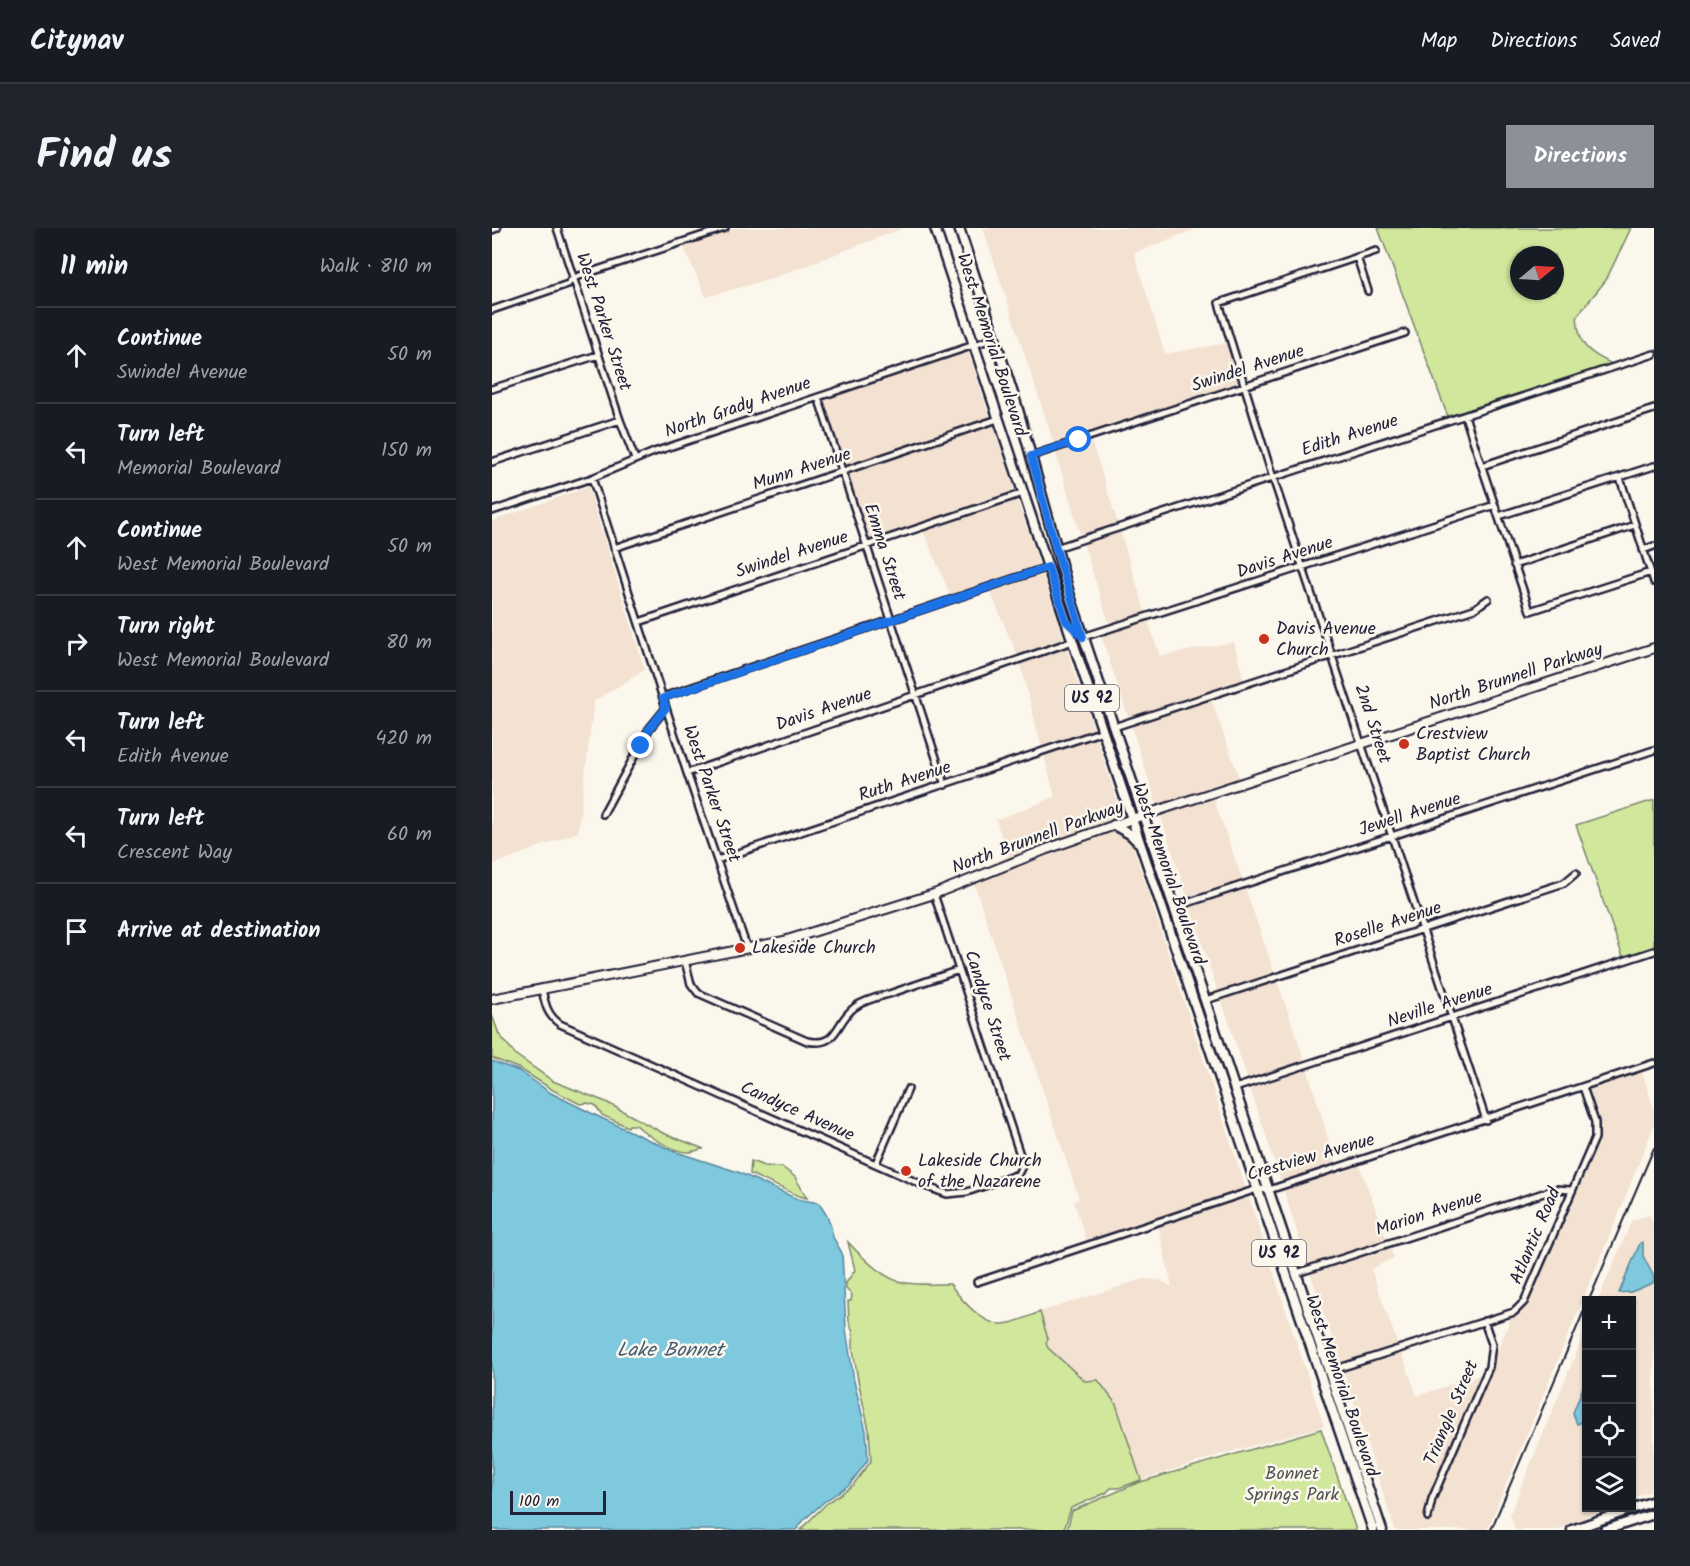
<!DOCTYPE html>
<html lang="en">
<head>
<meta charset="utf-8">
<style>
  body { margin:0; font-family:Kalam,sans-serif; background:#20242c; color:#f1f3f6 }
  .controls { position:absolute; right:18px; bottom:18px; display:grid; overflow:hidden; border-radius:0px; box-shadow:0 2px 4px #0004 }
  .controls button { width:54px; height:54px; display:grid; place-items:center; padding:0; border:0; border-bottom:2px solid #363941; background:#171b24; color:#f1f3f6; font:30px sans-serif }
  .compass { position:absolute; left:1018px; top:18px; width:54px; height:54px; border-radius:50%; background:#171b24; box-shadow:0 2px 4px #0004; rotate:72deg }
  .scale { position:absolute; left:18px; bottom:15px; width:96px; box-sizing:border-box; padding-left:6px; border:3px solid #22223b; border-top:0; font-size:16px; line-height:21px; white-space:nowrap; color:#22223b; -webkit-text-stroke:4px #fbf7ec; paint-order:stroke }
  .stop { position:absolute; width:18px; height:18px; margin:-14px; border:4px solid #1a73e8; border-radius:50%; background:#fff }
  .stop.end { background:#1a73e8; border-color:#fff; box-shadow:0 2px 6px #0008 }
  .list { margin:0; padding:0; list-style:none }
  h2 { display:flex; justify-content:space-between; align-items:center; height:78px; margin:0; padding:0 24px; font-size:26px }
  h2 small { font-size:20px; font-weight:400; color:#9ea1a6 }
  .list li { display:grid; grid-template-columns:39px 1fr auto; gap:18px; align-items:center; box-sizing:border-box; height:96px; padding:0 24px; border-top:2px solid #363941 }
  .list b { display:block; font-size:22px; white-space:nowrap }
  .list p { margin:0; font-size:20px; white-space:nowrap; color:#9ea1a6 }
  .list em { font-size:20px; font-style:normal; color:#9ea1a6 }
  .icon { flex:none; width:33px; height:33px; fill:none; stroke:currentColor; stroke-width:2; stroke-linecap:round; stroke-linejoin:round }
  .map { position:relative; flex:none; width:1162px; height:1302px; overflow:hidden; border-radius:0px }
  header { display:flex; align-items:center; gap:36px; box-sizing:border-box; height:84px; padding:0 30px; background:#171b24; border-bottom:2px solid #363941 }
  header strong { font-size:28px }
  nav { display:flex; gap:33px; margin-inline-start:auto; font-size:21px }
  .intro { display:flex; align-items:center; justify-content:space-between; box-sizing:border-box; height:144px; padding:0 36px }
  h1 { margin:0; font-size:42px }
  .button { padding:15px 27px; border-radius:0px; background:#8c9099; color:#fff; font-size:21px; font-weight:700 }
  main { display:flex; gap:36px; padding:0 36px }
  aside { flex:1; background:#171b24; border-radius:0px; box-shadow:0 2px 4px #0004 }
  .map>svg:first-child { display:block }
</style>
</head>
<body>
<header>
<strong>Citynav</strong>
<nav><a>Map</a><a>Directions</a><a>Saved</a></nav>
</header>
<div class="intro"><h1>Find us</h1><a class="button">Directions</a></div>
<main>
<aside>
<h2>11 min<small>Walk · 810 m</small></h2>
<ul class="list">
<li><svg class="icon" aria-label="ahead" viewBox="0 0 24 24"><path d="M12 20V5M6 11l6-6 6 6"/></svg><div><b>Continue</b><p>Swindel Avenue</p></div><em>50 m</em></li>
<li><svg class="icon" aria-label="left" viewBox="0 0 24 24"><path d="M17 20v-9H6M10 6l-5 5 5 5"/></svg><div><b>Turn left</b><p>Memorial Boulevard</p></div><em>150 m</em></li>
<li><svg class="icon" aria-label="ahead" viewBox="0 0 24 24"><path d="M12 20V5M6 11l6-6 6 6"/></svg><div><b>Continue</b><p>West Memorial Boulevard</p></div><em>50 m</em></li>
<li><svg class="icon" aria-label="right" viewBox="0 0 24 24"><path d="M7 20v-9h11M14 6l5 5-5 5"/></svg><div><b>Turn right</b><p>West Memorial Boulevard</p></div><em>80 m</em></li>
<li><svg class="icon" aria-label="left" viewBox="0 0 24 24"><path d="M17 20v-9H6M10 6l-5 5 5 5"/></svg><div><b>Turn left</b><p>Edith Avenue</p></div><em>420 m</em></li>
<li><svg class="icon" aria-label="left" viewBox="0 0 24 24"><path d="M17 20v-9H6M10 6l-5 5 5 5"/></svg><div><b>Turn left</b><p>Crescent Way</p></div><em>60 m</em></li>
<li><svg class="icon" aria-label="arrive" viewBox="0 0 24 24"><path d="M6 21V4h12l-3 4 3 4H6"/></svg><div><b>Arrive at destination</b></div></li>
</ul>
</aside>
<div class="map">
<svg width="1162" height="1302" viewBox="0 0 1162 1302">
  <rect width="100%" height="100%" fill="#fbf7ec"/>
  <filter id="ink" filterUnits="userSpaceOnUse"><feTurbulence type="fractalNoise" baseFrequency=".0167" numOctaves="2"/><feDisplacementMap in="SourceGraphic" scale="12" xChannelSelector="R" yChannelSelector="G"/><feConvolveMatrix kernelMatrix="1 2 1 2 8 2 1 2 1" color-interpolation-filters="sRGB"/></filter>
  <g filter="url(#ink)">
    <path fill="#f3e1d1" d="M244 0H412L278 51 214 69 191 17Z
      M491 0H706L642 25 673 126 735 115 746 157 562 216Z
      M476 123 498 190 354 240 330 170Z
      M501 196 523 264 377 314 355 246Z
      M599 212 626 296 589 309 564 226Z
      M96 259 153 442 102 473 86 604 0 637V293Z
      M525 271 548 339 459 369 431 302Z
      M628 303 654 386 618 398 591 315Z
      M550 345 572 412 526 429 498 363Z
      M656 393 668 428 742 414 752 453 637 491 609 407Z
      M574 419 602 502 550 521 528 435Z
      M719 471 748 552 666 580 639 497Z
      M604 509 631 591 480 648 479 646 516 628 504 592 563 569 552 527Z
      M751 558 721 569 751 654 696 671 668 586Z
      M622 601 638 610 754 961 595 1014 582 974 587 971 482 655 556 624Z
      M753 660 783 746 726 764 698 678Z
      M785 752 813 834 756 853 729 770Z
      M815 840 844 937 789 954 758 859Z
      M1150 844 1162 881V897L1129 980 995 1302H903L851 1142 909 1124 925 1168 991 1146 936 1270 932 1292 939 1293 943 1271 994 1157 1001 1140 1004 1126 1020 1088 1029 1082 1035 1075 1106 911 1107 894 1096 861Z
      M867 936 895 1012 816 1038 791 960 846 943 848 946Z
      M756 967 832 1198 727 1227 649 1252 623 1176 593 1154 556 1120 548 1084 651 1051 668 1052 680 1059 666 997Z
      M1158 987 1162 998V1049L1151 1028 1148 1015 1127 1065 1132 1066 1156 1058 1161 1055 1162 1051V1262L1140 1270V1072H1106L1140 992Z
      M897 1019 902 1030 879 1041 906 1117 849 1136 818 1044Z
      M1094 1101V1151L1081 1186 1085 1196 1094 1193V1280H1113L1067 1302H1023L1018 1286Z"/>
    <path fill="#d0e79c" stroke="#79846c" stroke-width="1.5" fill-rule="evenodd" d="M886 0H1139L1114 52 1085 88C1087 118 1093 122 1120 136L956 189ZM1027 27H1063V63H1027Z
      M1162 572V719L1131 729 1084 597Z
      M0 787 7 806 24 827 61 853 114 874 171 905 212 921C207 921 202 924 197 924 181 925 155 907 144 897H137L136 899 110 887 103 877 95 875 88 876 61 862 28 841 0 830Z
      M259 933 272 938 290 939 303 949 315 970 307 968 258 946Z
      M356 1014C370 1029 393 1053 414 1055 429 1057 444 1056 458 1056 468 1070 491 1098 511 1096 522 1096 537 1088 548 1084L556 1111 554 1115 556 1120 593 1153 606 1152 624 1176 649 1252 627 1260H619L614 1265 579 1280 572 1302H308L334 1276 361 1257 379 1233 377 1202 366 1152 361 1122V1105L357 1093 356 1073H359L360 1067 354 1061V1055L363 1042Z
      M829 1201 864 1302H575L580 1283 645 1255Z"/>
    <path fill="#7ec9de" stroke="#59869d" stroke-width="1.5" d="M0 833 27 843 59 865 105 888 181 923 246 944 305 971 327 975 335 988 339 999 341 1009 350 1025 354 1101 362 1153 374 1203 376 1232 358 1256 332 1274 312 1292 304 1302H0Z
      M1151 1014V1028L1162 1049 1161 1055 1139 1064 1127 1065 1148 1015Z
      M1094 1151V1193L1085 1196 1081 1185Z"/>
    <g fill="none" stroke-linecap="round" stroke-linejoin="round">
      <g stroke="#22223b" stroke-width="10">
        <path id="street" d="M65 0 128 192 143 231
          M0 2 5 0
          M884 23 727 75 781 250 994 892
          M865 29 876 63
          M0 82 76 56 81 50 233 0
          M0 161 106 127
          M326 169 453 557
          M973 188 1038 383 1159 344
          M539 228 913 105
          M0 234 128 192
          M990 238 1162 181
          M100 250 195 545 255 720
          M1128 250 1162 354
          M0 283 100 250 162 224 503 110
          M1007 288 1162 238
          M122 320 506 191
          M564 320 1162 126
          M1151 322 1162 318
          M1022 337 1143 297
          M147 394 531 265
          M591 409 1003 277
          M171 469 556 339
          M622 499 982 381 996 371
          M195 545 581 413
          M111 586 157 501 174 480
          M225 632 611 503
          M683 679 1162 522
          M193 733 199 756 206 765 315 813C347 820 343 793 363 779 372 772 386 769 397 766 420 758 444 750 467 742
          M50 761C53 776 55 787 68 796L433 958 455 966 475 964 521 948 526 946 531 936 442 666
          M714 772 1072 655 1084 645
          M743 860 1162 723
          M384 935 416 861
          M805 1045 1064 961 1079 962
          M485 1054 765 961 777 962 786 959 1162 835
          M838 1143 1022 1084 1032 1074 1103 910V894L1091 859
          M936 1289 940 1271 997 1139 1000 1116 992 1093"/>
      </g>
      <g stroke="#22223b" stroke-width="12">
        <path id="secondary" d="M0 771 292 713 442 666 555 621 640 591 1162 420"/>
      </g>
      <g stroke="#22223b" stroke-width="13">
        <path id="primary" d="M443 0 640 591 881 1302
          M467 0 525 178 577 365 890 1302
          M622 597 638 606 646 614
          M1080 1302 1162 1273
          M1113 1302 1162 1286"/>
      </g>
      <use href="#street" stroke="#fbf7ec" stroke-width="5"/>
      <use href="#secondary" stroke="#fbf7ec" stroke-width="8"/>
      <use href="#primary" stroke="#fbf7ec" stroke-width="8"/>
      <path stroke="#22223b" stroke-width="2" d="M1097 1072 1162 920
        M999 1302 1094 1078"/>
    </g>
  </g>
  <g fill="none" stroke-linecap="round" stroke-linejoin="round" filter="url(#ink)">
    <path stroke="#1a73e8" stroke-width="8" d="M149 518 157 501 174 480 171 470 556 339 574 393 591 409 564 320 539 228 587 212"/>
  </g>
  <g fill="#c8321e" stroke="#fbf7ec" stroke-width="2">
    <circle cx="772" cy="411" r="6"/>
    <circle cx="912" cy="516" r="6"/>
    <circle cx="248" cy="720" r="6"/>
    <circle cx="414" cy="943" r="6"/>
  </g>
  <g text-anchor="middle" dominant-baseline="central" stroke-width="5" stroke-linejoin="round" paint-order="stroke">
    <g fill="#fbf7ec" stroke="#636270" stroke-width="1.5">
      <rect x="573" y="457" width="54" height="26" rx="4.5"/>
      <rect x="760" y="1012" width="54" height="26" rx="4.5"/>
    </g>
    <g font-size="16" font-weight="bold" fill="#22223b">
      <text x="600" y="470">US 92</text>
      <text x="787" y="1025">US 92</text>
    </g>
    <g font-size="18" fill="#22223b" stroke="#fbf7ec">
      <text transform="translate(111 94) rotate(72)">West Parker Street</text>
      <text transform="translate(499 117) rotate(72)">West Memorial Boulevard</text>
      <text transform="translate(756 141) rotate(-18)">Swindel Avenue</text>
      <text transform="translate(246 180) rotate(-19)">North Grady Avenue</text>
      <text transform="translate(858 208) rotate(-18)">Edith Avenue</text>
      <text transform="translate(310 242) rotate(-18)">Munn Avenue</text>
      <text transform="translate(392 324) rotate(72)">Emma Street</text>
      <text transform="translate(300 327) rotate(-18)">Swindel Avenue</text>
      <text transform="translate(793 330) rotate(-18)">Davis Avenue</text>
      <text transform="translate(1024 449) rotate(-18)">North Brunnell Parkway</text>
      <text transform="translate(332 482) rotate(-19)">Davis Avenue</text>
      <text transform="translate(880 496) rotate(72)">2nd Street</text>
      <text transform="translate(413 554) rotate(-18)">Ruth Avenue</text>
      <text transform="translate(219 566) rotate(71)">West Parker Street</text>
      <text transform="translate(918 587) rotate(-18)">Jewell Avenue</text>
      <text transform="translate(546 610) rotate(-20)">North Brunnell Parkway</text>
      <text transform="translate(676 646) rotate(71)">West Memorial Boulevard</text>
      <text transform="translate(896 697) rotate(-18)">Roselle Avenue</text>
      <text transform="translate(495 778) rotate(72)">Candyce Street</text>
      <text transform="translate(948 778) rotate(-18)">Neville Avenue</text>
      <text transform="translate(305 884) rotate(24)">Candyce Avenue</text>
      <text transform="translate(819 930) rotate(-16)">Crestview Avenue</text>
      <text transform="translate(937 986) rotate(-18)">Marion Avenue</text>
      <text transform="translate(1044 1008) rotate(-67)">Atlantic Road</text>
      <text transform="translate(849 1158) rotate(71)">West Memorial Boulevard</text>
      <text transform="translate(960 1185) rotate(-67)">Triangle Street</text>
    </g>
    <g font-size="18" fill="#22223b" stroke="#fbf7ec" text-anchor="start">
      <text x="784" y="401">Davis Avenue<tspan x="784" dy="21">Church</tspan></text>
      <text x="924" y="506">Crestview<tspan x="924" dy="21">Baptist Church</tspan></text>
      <text x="260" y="720">Lakeside Church</text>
      <text x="426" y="933">Lakeside Church<tspan x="426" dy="21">of the Nazarene</tspan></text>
    </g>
    <g font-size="18" fill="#4e5353" stroke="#fbf7ec">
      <text x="800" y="1246">Bonnet<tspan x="800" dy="21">Springs Park</tspan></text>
    </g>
    <g font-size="20" font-style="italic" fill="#425c74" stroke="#fbf7ec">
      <text x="178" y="1123">Lake Bonnet</text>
    </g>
  </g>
</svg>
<div class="controls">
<button>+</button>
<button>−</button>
<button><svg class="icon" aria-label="locate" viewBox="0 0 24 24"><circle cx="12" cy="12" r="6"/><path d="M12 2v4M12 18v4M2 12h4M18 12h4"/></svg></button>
<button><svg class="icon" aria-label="layers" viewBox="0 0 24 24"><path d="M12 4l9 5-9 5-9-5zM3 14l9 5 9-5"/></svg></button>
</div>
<svg class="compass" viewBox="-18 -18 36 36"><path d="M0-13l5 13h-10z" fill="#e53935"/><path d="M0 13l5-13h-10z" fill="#9ea1a6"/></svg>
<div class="scale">100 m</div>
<div class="stop" style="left:587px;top:212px"></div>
<div class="stop end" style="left:149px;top:518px"></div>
</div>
</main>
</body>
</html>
